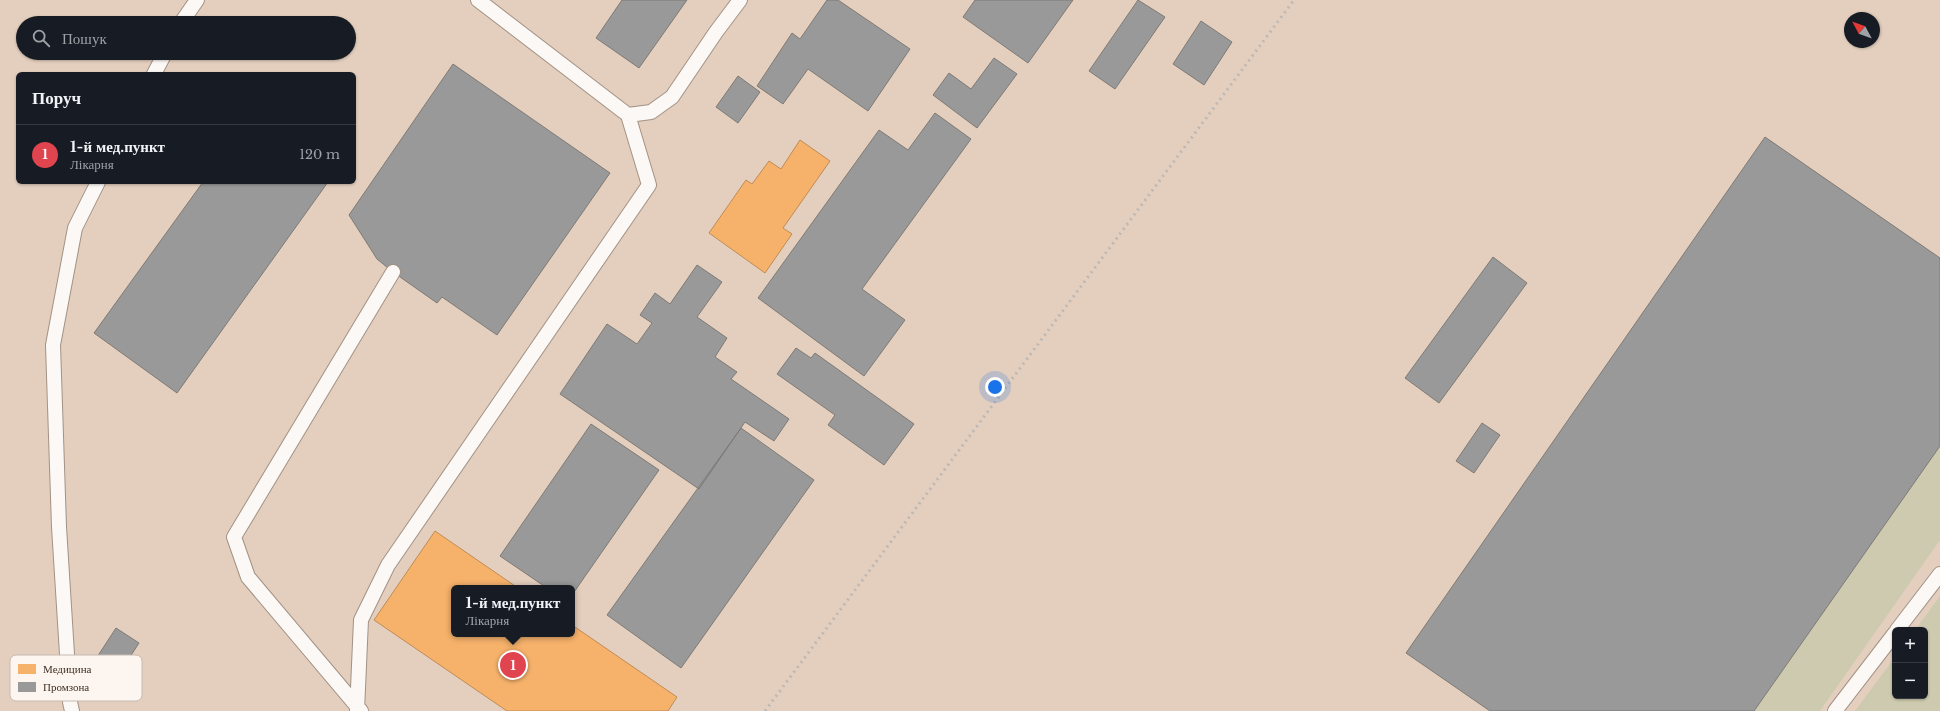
<!DOCTYPE html>
<html lang="uk">
<head>
<meta charset="utf-8">
<style>
  body { margin:0; font-family:"Libre Baskerville",serif; background:#20242c; color:#f1f3f6 }
  .controls { position:absolute; right:12px; bottom:12px; display:grid; overflow:hidden; border-radius:6px; box-shadow:0 1px 3px #0004 }
  .controls button { width:36px; height:36px; display:grid; place-items:center; padding:0; border:0; border-bottom:1px solid #363941; background:#171b24; color:#f1f3f6; font:20px sans-serif }
  .compass { position:absolute; left:1844px; top:12px; width:36px; height:36px; border-radius:50%; background:#171b24; box-shadow:0 1px 3px #0004; rotate:311deg }
  .you { position:absolute; left:995px; top:387px; width:14px; height:14px; margin:-10px; border:3px solid #fff; border-radius:50%; background:#1a73e8; box-shadow:0 0 0 6px #1a73e833 }
  .badge { display:grid; place-items:center; width:26px; height:26px; border-radius:50%; background:#8c9099; color:#fff; font-size:13px; font-weight:700 }
  .pin { position:absolute; translate:-50% -50%; border:2px solid #fff; box-shadow:0 1px 4px #0006 }
  .popup { position:absolute; left:451px; top:585px; width:124px; height:52px; box-sizing:border-box; display:grid; place-content:center; border-radius:6px; background:#171b24; filter:drop-shadow(0 1px 3px #0005); font-size:13px; white-space:nowrap; color:#9ea1a6 }
  .popup b { font-size:15px; color:#f1f3f6 }
  .popup::after { content:''; position:absolute; left:50%; top:100%; margin-left:-8px; border:8px solid transparent; border-top-color:#171b24 }
  .list { margin:0; padding:0; list-style:none }
  h2 { display:flex; justify-content:space-between; align-items:center; height:52px; margin:0; padding:0 16px; font-size:17px }
  h2 small { font-size:13px; font-weight:400; color:#9ea1a6 }
  .list li { display:grid; grid-template-columns:26px 1fr auto; gap:12px; align-items:center; box-sizing:border-box; height:60px; padding:0 16px; border-top:1px solid #363941 }
  .list b { display:block; font-size:15px; white-space:nowrap }
  .list p { margin:0; font-size:13px; white-space:nowrap; color:#9ea1a6 }
  .list em { font-size:13px; font-style:normal; color:#9ea1a6 }
  .icon { flex:none; width:22px; height:22px; fill:none; stroke:currentColor; stroke-width:2; stroke-linecap:round; stroke-linejoin:round }
  .map { position:relative; flex:none; width:1940px; height:711px; overflow:hidden }
  .search { position:absolute; background:#171b24; box-shadow:0 1px 3px #0004; left:16px; top:16px; width:340px; height:44px; display:flex; align-items:center; gap:10px; box-sizing:border-box; padding:0 14px; border-radius:22px; color:#9ea1a6; font-size:15px }
  .panel { position:absolute; background:#171b24; box-shadow:0 1px 3px #0004; left:16px; top:72px; width:340px; height:112px; border-radius:6px }
  .map>svg:first-child { display:block }
</style>
</head>
<body>
<div class="map">
<svg width="1940" height="711" viewBox="0 0 1940 711">
  <rect width="100%" height="100%" fill="#e4cfbe"/>
  <path fill="#cdcaaf" d="M1940 446V540L1820 711H1754Z
    M1940 596V711H1855L1895 657V696H1925V630H1915Z"/>
  <path fill="#f6b26b" stroke="#bf8b56" d="M800 140 830 161 783 228 792 234 765 273 709 233 746 180 752 184 769 161 781 169Z
    M435 531 518 588H454V634H572V625L677 697 668 711H507L374 620Z"/>
  <path fill="#999" stroke="#7e7a76" d="M622 0H687L639 68 596 38Z
    M827 0H838L910 49 868 111 808 69 783 104 757 86 792 33 800 39Z
    M975 0H1073L1028 63 963 17Z
    M1138 0 1165 17 1115 89 1089 71Z
    M1201 21 1232 42 1204 85 1173 64Z
    M994 58 1017 74 977 128 933 95 949 73 971 89Z
    M453 64 610 173 497 335 442 297 437 303 393 272 377 259 349 215Z
    M738 76 760 92 738 123 716 107Z
    M935 113 971 139 862 289 905 320 864 376 758 298 879 130 908 150Z
    M1765 137 1940 258V446L1754 711H1490L1406 653Z
    M203 182H328L177 393 94 333Z
    M1493 257 1527 283 1439 403 1405 378Z
    M697 265 722 282 697 317 727 338 715 357 737 372 731 379 789 419 774 441 745 422 699 489 560 394 607 324 637 344 652 323 640 315 655 293 670 304Z
    M796 348 811 358 815 353 914 424 884 465 828 425 835 415 777 374Z
    M1482 423 1500 435 1474 473 1456 461Z
    M591 424 659 470 572 595V588H547L500 556Z
    M741 428 814 480 681 668 607 615Z
    M116 628 139 643 111 686 88 671Z"/>
  <g fill="none" stroke-linecap="round" stroke-linejoin="round">
    <g stroke="#a29285" stroke-width="16">
      <path id="lane" d="M478 0 628 115
        M181 23 197 0
        M154 74 165 53
        M1897 630 1940 574
        M72 711 70 702 59 527 53 345 75 228 98 182
        M357 711 361 620 388 565 649 185 628 115 651 112 672 97 716 32 740 0
        M361 711 248 577 234 537 393 272
        M1835 711 1895 633"/>
    </g>
    <use href="#lane" stroke="#fbf8f5" stroke-width="14"/>
    <path stroke="#beb8b4" stroke-width="3" stroke-dasharray="2 4" stroke-linecap="butt" d="M765 711 1294 0"/>
  </g>
  <rect x="10" y="655" width="132" height="46" rx="6" fill="#fdf5ef" stroke="#c4bab2" stroke-width="1"/>
  <rect x="18" y="664" width="18" height="10" fill="#f6b26b"/>
  <rect x="18" y="682" width="18" height="10" fill="#999"/>
  <g font-size="11" fill="#3f3124">
    <text x="43" y="673">Медицина</text>
    <text x="43" y="691">Промзона</text>
  </g>
</svg>
<div class="controls">
<button>+</button>
<button>−</button>
</div>
<svg class="compass" viewBox="-18 -18 36 36"><path d="M0-13l5 13h-10z" fill="#e53935"/><path d="M0 13l5-13h-10z" fill="#9ea1a6"/></svg>
<div class="you"></div>
<div class="pin badge" style="left:513px;top:665px;background:#e0444e">1</div>
<div class="popup"><b>1-й мед.пункт</b>Лікарня</div>
<div class="search"><svg class="icon" aria-label="search" viewBox="0 0 24 24"><circle cx="10" cy="10" r="6"/><path d="M15 15l6 6"/></svg>Пошук</div>
<section class="panel">
<h2>Поруч<small></small></h2>
<ul class="list">
<li><span class="badge" style="background:#e0444e">1</span><div><b>1-й мед.пункт</b><p>Лікарня</p></div><em>120 m</em></li>
</ul>
</section>
</div>
</body>
</html>
